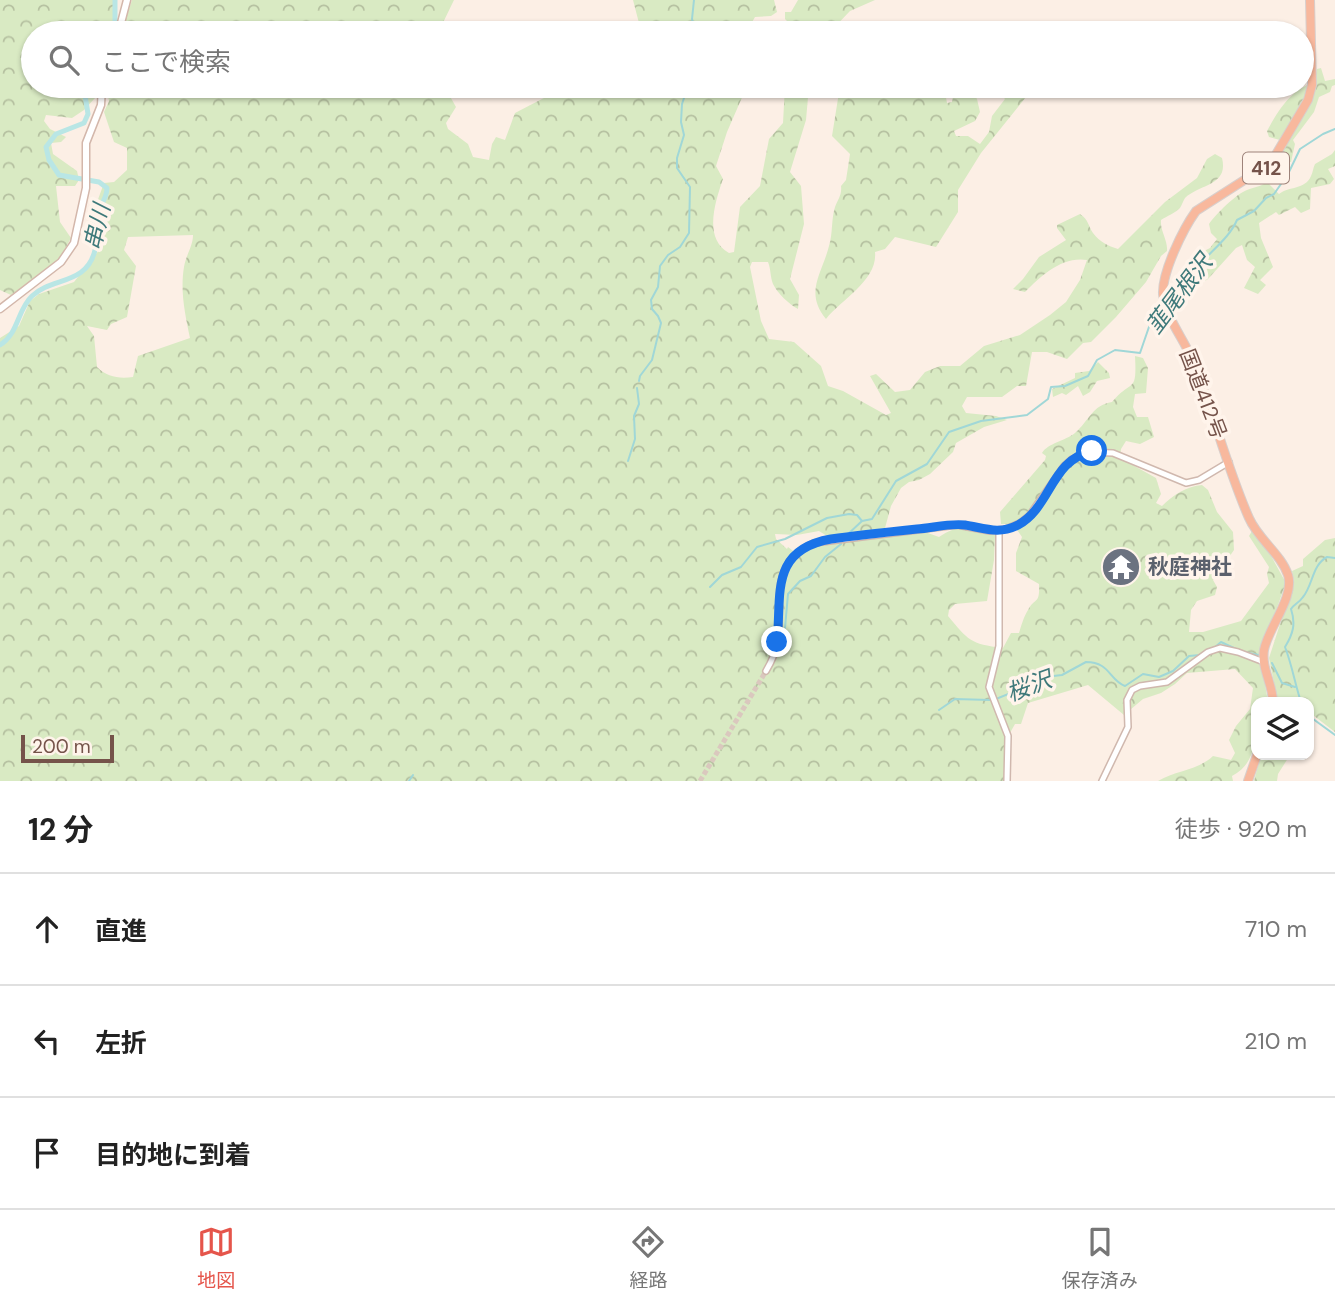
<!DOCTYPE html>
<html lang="ja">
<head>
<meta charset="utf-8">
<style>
  body { margin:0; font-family:"DM Sans","Noto Sans JP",sans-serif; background:#f2f2f2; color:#222 }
  .controls { position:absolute; right:21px; bottom:21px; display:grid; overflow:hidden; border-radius:14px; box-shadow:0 2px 5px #0004 }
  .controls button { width:63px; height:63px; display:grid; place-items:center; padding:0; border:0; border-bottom:2px solid #e0e0e0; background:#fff; color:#222; font:35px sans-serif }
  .scale { position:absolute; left:21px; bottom:18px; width:93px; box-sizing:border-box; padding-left:7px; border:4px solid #75534a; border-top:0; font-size:19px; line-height:24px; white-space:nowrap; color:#75534a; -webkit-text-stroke:5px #fff4eb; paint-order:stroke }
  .stop { position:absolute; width:21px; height:21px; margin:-16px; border:5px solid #1a73e8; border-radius:50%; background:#fff }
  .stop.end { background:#1a73e8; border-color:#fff; box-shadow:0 2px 7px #0008 }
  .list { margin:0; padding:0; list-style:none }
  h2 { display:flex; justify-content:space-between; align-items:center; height:91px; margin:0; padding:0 28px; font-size:30px }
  h2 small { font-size:23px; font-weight:400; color:#767676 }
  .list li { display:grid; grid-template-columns:46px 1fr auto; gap:21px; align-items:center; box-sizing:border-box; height:112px; padding:0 28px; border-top:2px solid #e0e0e0 }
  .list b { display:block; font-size:26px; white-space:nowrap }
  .list em { font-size:23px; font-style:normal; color:#767676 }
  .icon { flex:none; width:38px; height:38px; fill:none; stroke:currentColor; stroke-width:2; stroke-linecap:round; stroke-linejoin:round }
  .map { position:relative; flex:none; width:1335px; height:781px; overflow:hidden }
  .search { position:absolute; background:#fff; box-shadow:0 2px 5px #0004; left:21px; right:21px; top:21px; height:77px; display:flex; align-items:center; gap:18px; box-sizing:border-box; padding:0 24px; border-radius:38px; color:#767676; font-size:26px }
  .sheet { height:427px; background:#fff }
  nav { display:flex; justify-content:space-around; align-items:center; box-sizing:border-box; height:98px; border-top:2px solid #e0e0e0; background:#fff; font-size:19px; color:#767676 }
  nav a { display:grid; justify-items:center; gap:4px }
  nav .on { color:#e5554b }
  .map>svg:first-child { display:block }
</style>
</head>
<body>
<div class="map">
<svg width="1335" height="781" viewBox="0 0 1335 781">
  <defs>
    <pattern id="forest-crowns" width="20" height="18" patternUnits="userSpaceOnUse" patternTransform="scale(1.75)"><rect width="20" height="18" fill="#d9eac3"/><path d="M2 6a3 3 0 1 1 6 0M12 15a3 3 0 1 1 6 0" fill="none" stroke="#b5c0a0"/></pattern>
  </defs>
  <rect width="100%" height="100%" fill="#fcefe5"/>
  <path fill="url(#forest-crowns)" fill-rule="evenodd" d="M0 0H116L114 29 123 27 132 0H454L438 33H33V86H440L447 91 456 107 446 123 448 129 468 144 473 157 489 160 492 144 496 137 505 140 515 113 567 86H747L727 132 716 166 723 179C715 202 703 239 729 253L734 252 740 207 760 186 769 139 783 123 785 86H809L806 120 790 172 801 186 804 224 790 279 799 295 798 309C789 304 778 294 773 284 770 277 771 269 768 262H752L750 267 761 321 769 339 794 342 821 366 828 386 843 391 886 415 891 413 870 376 876 374 895 392 910 390 925 372 940 366H960L984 346 1020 335 1050 315 1066 302 1080 280 1087 260C1062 256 1041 276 1025 292L1013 289 1023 279 1039 257 1066 240 1057 228V225L1080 214C1089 220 1088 226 1093 233 1100 242 1108 246 1118 249L1165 202 1197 178 1207 159 1215 154 1222 158C1229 186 1199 184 1185 198 1183 201 1182 205 1180 208 1175 213 1167 216 1161 220 1160 231 1168 240 1167 251L1161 256 1146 282 1116 317 1091 342 1083 343 1067 359 1047 352H1032L1026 386H1017L1002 397H967L962 406 966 413 996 416 1007 420 984 427 956 443 953 452 930 474 919 480 909 482 901 488 891 506 885 528 827 536 819 531 797 535 775 534 776 539 787 549 788 547 797 554 829 541 925 532 939 537C961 522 970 529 995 535L994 560 987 601 955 604 949 610 948 616C968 640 970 644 1003 648L1011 633H1019C1021 626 1024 616 1028 610 1035 597 1040 605 1039 584L1016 571V553L1022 537 1013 524H1001L1000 512 1045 460 1046 456 1042 453C1048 443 1065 441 1075 433 1089 421 1092 405 1112 402 1132 378 1137 395 1135 356L1143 358 1148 368 1146 393 1135 394 1133 407 1137 417H1148L1154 437 1140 444 1126 441 1121 449 1120 458 1156 478 1161 494 1156 503 1162 506C1173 495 1187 486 1202 485L1208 490 1217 512 1233 532 1234 550 1213 580 1217 587 1215 595 1197 601 1191 610 1189 632H1203L1241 621 1269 583 1267 574 1269 567 1249 536 1252 531 1270 554 1286 583 1260 654 1268 702H1256C1256 728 1260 762 1232 776L1233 781H1158C1176 770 1197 771 1213 756L1231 760 1235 753 1229 740 1236 726 1250 709 1253 688 1235 669 1187 673 1175 684 1161 693 1143 699 1124 715 1088 685 1028 703 1021 724H1015L1006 740 1005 781H0V338L19 326 30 301 39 294 74 282 100 249 89 224 104 183 114 182 127 170V148L114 142 104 112 109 101 106 86 84 110 72 118 46 115 44 121 50 129 66 137 61 142 51 143 53 154 77 171 79 180 75 186H56L60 222 71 238 59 260 11 295 0 290ZM193 235C193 246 186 255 184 267 180 291 185 314 190 338L138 356 133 377C119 379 107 377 97 367L94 336 87 326 107 330 111 324 127 317 136 266 124 250 128 237Z
    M633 0H774L777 12 771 16 755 17 751 24 737 25 736 33H656L655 27H640Z
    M798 0H875L850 11 829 33H791L793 27 785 19V12H791Z
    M893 23 905 27 910 33H876Z
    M1321 68 1325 81 1335 79V85L1332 86 1330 92 1319 97 1314 112 1293 140 1295 144 1291 162 1283 161 1280 154 1287 142 1269 137 1267 131C1279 109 1290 91 1314 82L1317 69Z
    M840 86H944L947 103 952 102 955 86H976L971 90 977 99 980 112 975 121 954 131 956 136H968L980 144 989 132 992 116 1005 99 995 87 986 86H1025L1030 92 981 153 958 190V212L936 247 895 237 885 249 875 252C878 280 842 299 826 319 804 292 822 274 829 246 833 233 831 220 835 207 838 199 842 195 841 186L846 180 850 154 832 136Z
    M1335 150V166L1328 169 1334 179 1330 184 1311 188 1310 209 1301 213 1295 207 1279 215 1276 212 1259 223 1261 238 1273 267 1260 280 1266 285 1258 294 1244 288 1255 267 1247 260 1242 245 1236 248 1208 279 1186 294 1172 312 1169 303 1194 272 1204 251 1210 248 1217 239 1211 233 1209 224C1216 214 1236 194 1247 190 1254 187 1260 187 1267 182L1279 194C1289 186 1305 190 1311 176 1313 172 1313 168 1315 164L1332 154Z
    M1098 362 1109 373 1110 378 1097 381 1090 392 1083 396 1078 386 1066 395 1062 393 1053 397 1052 389 1075 378V373L1089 371Z
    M1335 538V732L1309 712V702H1278L1269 658 1294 581 1292 571 1303 566V559L1325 540Z
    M1261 755H1290L1278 774 1277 781H1254Z"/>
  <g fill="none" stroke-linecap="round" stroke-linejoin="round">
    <path stroke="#a0d7d7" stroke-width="2" d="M694 0 692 19 696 33
      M1169 305C1177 294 1186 281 1195 270 1208 253 1229 239 1237 220L1254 211 1266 198 1274 194 1288 174 1300 149 1323 134 1335 129
      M639 381 640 376 652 360 661 323 658 316 652 309 651 300 658 287 660 266 668 255 680 247 689 233 690 187 677 168V158L684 135 681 122 682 104 688 86
      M628 461 635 439 634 416 639 404 637 388
      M847 535 862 521 872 519 896 481 927 464 949 432 981 421 1027 415 1048 399 1051 387 1065 386 1088 376 1097 360 1115 350 1140 353 1150 324 1165 310
      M710 587 722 575 741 567 757 547 785 539 827 518 849 514 857 515 862 521
      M785 628 788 594 800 581 811 576 825 557 841 544
      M1214 648 1221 642 1236 649
      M1244 652 1259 655
      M1272 663 1282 683 1295 687
      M996 699 1023 688 1034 690 1045 677 1062 675 1086 662C1110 662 1109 680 1125 686L1143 674 1159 677 1173 671 1189 656 1200 655
      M1301 702C1295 684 1292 665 1285 647 1293 634 1296 624 1291 609 1294 604 1299 603 1303 597 1313 585 1312 565 1327 557L1335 558
      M939 710 955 699 990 700
      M1309 716 1335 735
      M409 781 413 775"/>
    <path stroke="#b9e6e5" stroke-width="5" d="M106 33 115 26V0
      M0 345C19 333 17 310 32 296 52 277 87 285 95 250 97 241 94 232 94 223 95 210 107 202 107 188L99 182 59 175 49 160 46 147 56 134 84 123 88 114 85 95 90 86"/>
    <path stroke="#dac8be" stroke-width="5" stroke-dasharray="5 2.5" stroke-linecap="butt" d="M700 781 766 671"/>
    <g stroke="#d0b8ae" stroke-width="8">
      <path id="tertiary" d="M999 531V646L989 687 1008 736 1007 781
        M766 671C772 661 776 651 778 640 783 599 768 564 814 543L957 525 990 531 1006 529 1020 523 1029 516 1064 466 1072 459 1087 452 1113 453 1186 483 1199 480 1229 462
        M1102 781 1128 727 1127 700 1132 690 1140 686 1167 682 1208 652 1220 648 1238 652 1264 662"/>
    </g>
    <g stroke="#d3b7ab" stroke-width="9">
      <path id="secondary" d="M115 33 121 23 127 0
        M0 309 61 262 74 243 86 188V143L101 105 102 86"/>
    </g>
    <g stroke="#d8cfcc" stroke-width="10">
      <path id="trunk" d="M1273 702C1273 685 1261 668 1264 650 1268 628 1295 597 1288 575 1281 554 1258 539 1249 518 1226 466 1213 410 1191 357 1183 338 1165 316 1163 294 1162 272 1183 229 1196 211L1271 163 1308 100 1312 85 1310 0
        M1248 781 1257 755"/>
    </g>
    <use href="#tertiary" stroke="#fff" stroke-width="5"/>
    <use href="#secondary" stroke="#fff" stroke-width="6"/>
    <use href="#trunk" stroke="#f8b89d" stroke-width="8"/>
  </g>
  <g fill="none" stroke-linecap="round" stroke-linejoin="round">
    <path stroke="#1a73e8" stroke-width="9" d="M777 642C782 595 769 550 831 539 859 535 888 532 917 529 932 528 950 523 965 525 984 528 999 535 1018 525 1051 507 1051 460 1092 451"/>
  </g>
  <defs>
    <g id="temple-disc" transform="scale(2.0125)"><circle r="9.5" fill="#6b7280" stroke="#fff4eb"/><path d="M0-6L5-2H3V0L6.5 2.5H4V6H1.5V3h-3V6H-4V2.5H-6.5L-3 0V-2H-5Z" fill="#fff"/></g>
  </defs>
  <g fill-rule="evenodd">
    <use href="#temple-disc" x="1121" y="567"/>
  </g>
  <g text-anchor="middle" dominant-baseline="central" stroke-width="7" stroke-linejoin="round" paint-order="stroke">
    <rect fill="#fff4eb" stroke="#9e837a" stroke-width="2" x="1243" y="152.5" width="46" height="31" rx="5"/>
    <g font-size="19" font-weight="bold" fill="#75534a">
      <text x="1266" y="168">412</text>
    </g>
    <g font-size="21" fill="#75534a" stroke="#fff4eb">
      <text transform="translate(1203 394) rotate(69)">国道412号</text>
    </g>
    <g font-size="21" font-weight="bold" fill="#5b616d" stroke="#fff4eb" text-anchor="start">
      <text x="1148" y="567">秋庭神社</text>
    </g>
    <g font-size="23" font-style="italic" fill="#3e797a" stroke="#fff4eb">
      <text transform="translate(97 227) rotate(-77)">串川</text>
      <text transform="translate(1179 294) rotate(-53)">韮尾根沢</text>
      <text transform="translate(1029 686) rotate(-20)">桜沢</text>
    </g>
  </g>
</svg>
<div class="controls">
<button><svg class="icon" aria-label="layers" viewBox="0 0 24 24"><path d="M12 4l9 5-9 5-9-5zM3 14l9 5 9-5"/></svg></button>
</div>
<div class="scale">200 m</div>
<div class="stop" style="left:1092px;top:451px"></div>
<div class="stop end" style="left:777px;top:642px"></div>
<div class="search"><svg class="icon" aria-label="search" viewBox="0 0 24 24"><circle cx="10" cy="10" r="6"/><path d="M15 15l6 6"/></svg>ここで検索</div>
</div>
<section class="sheet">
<h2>12 分<small>徒歩 · 920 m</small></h2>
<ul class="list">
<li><svg class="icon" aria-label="ahead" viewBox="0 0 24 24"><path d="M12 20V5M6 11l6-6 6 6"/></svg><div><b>直進</b></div><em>710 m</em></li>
<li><svg class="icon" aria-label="left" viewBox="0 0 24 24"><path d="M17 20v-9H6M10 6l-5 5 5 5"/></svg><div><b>左折</b></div><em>210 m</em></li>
<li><svg class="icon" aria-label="arrive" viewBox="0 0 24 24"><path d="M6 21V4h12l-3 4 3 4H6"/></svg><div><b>目的地に到着</b></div></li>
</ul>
</section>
<nav>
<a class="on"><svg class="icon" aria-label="map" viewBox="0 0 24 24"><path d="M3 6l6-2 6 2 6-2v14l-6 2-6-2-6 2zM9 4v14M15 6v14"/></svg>地図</a>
<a><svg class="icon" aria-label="directions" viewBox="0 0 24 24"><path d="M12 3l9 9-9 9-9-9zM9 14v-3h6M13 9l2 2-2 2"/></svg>経路</a>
<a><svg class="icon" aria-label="saved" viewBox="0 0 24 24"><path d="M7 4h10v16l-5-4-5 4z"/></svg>保存済み</a>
</nav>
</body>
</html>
